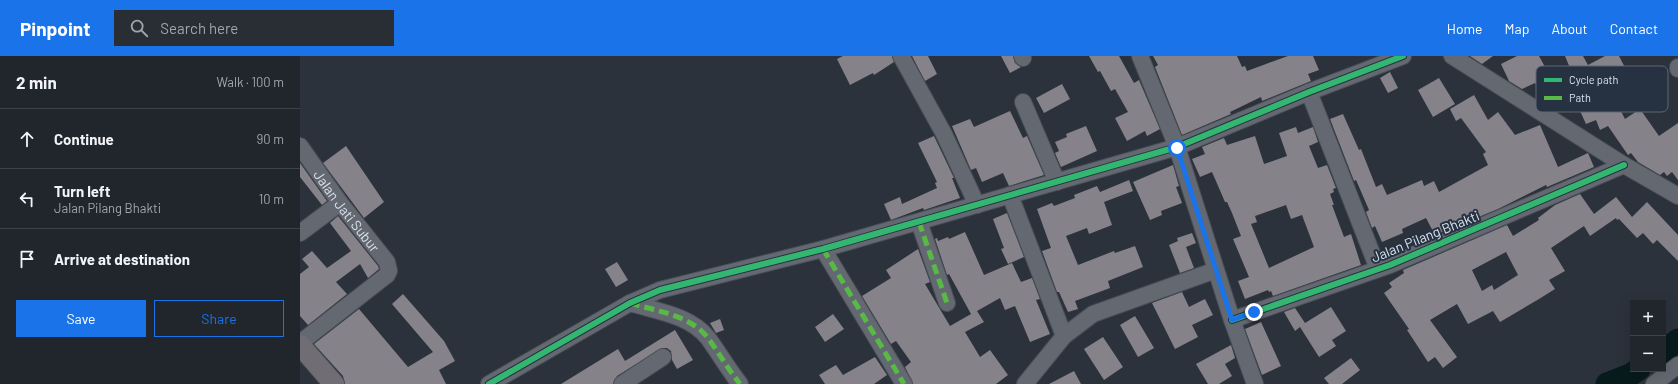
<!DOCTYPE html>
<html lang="en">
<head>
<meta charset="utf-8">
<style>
  body { margin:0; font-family:Barlow,sans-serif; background:#292e35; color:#f1f3f6 }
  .controls { position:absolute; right:12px; bottom:12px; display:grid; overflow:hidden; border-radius:0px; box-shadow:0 4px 16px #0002 }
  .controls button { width:36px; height:36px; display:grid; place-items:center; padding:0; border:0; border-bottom:1px solid #3e4349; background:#21262d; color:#f1f3f6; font:20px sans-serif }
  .stop { position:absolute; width:12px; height:12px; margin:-9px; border:3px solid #1a73e8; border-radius:50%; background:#fff }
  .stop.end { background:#1a73e8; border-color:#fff; box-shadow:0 1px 4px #0008 }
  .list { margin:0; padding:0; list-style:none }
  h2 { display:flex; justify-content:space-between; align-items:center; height:52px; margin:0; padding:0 16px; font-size:17px }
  h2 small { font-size:13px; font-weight:400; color:#a2a5aa }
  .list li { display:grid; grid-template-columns:26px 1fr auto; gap:12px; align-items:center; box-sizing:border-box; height:60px; padding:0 16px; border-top:1px solid #3e4349 }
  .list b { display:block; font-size:15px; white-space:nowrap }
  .list p { margin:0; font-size:13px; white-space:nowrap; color:#a2a5aa }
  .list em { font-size:13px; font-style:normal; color:#a2a5aa }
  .actions { display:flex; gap:8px; padding:12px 16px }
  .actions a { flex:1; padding:9px 0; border:1px solid #1a73e8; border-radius:0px; text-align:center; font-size:14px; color:#1a73e8 }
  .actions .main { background:#1a73e8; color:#fff }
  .icon { flex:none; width:22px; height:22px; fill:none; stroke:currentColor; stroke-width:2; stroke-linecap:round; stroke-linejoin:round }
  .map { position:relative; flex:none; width:1378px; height:328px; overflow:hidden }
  header { display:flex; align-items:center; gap:24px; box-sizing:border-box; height:56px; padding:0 20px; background:#1a73e8; color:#fff }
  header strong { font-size:19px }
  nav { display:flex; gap:22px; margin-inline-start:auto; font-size:14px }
  .search { width:280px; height:36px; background:#292e35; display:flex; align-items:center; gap:10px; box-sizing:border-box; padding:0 14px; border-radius:0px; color:#a2a5aa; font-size:15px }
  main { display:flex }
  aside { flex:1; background:#21262d }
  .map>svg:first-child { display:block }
</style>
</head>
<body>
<header>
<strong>Pinpoint</strong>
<div class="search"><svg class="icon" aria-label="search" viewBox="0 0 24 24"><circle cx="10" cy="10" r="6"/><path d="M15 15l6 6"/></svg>Search here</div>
<nav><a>Home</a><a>Map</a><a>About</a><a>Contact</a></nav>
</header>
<main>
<aside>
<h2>2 min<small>Walk · 100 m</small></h2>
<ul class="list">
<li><svg class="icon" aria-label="ahead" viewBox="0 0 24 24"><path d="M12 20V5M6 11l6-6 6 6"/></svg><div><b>Continue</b></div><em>90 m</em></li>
<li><svg class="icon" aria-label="left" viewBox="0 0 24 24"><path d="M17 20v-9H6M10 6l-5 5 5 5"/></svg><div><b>Turn left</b><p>Jalan Pilang Bhakti</p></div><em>10 m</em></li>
<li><svg class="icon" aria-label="arrive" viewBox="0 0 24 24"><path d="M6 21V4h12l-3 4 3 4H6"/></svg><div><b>Arrive at destination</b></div></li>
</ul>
<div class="actions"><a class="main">Save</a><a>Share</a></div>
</aside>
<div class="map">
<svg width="1378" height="328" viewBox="0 0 1378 328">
  <rect width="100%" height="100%" fill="#2c323c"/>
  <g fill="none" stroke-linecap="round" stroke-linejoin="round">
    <path stroke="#071a1c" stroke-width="23" d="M1363 296 1378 284
      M1307 328 1330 319 1339 313"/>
  </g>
  <path fill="#85828a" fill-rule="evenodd" d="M543 0H592L594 6 574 19 573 17 550 29 537 3Z
    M612 0H628L637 18 625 25Z
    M701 0H713L715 7 721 11 710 17Z
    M789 0H819L834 27 839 24 860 73 847 80 845 75 827 85 815 62 828 56 815 33 811 35 800 15 798 16Z
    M853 0H937L942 11 945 10 947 15 988 0H1013L1019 14 1008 18 1011 25 962 45 961 41 930 56 931 58 882 79 855 11 858 9Z
    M1170 0H1193L1182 8Z
    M1217 0H1239L1251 22 1270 12 1265 0H1283L1288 9 1305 0H1319L1334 29 1313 40 1325 63 1340 53 1359 80 1378 67V124L1372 116 1367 120 1364 116 1360 119 1338 106 1331 97 1328 99 1308 70 1300 74 1296 64 1286 68 1276 46 1258 56 1247 49 1235 27 1222 33 1209 25 1201 8Z
    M1090 16 1098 32 1088 37 1080 22Z
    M1139 22 1155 48 1133 61 1118 34Z
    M762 28 770 43 744 57 736 42Z
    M1174 39 1188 64 1198 56 1215 79 1240 69 1258 111 1288 97 1294 111 1247 131 1246 129 1198 153 1135 179 1126 162 1102 173 1103 177 1082 186 1075 170 1072 172 1066 156 1069 154 1056 124 1054 125 1030 63 1043 58 1059 94 1061 93 1076 131 1082 128 1087 139 1122 124 1124 130 1134 125 1139 136 1188 109 1183 98 1186 96 1161 62 1156 65 1150 53Z
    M710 55 723 82 727 80 744 119 709 130 703 117 682 126 676 112 671 114 652 70 670 63 674 71Z
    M786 70 797 95 761 111 755 97 759 95 755 86 767 81 766 78Z
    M996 71 998 77 1013 71 1018 86 1009 90 1018 112 1027 109 1036 132 1033 133 1034 136 1030 138 1034 149H1032L1044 181 1051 178 1061 209 973 240 971 235 969 236 968 234 945 243 938 225 949 221 933 183 941 180 932 157 927 146H925L912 116 900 121 892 103 905 98 902 91 924 82 927 89 955 80 964 108 987 100 979 77ZM986 149 991 163 1002 159 1014 191 969 212 951 168 957 166 955 160Z
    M634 80 654 122H652L660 142 624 154 623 152 591 164 584 148 600 141 602 148 637 132 635 127 637 126 618 87Z
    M46 90 84 146 64 162 23 107Z
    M0 107 27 145 22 149 0 121Z
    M873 109 879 130 876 131 882 147 861 155 862 159 850 164 833 126Z
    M829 124 833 135 804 146 812 169 789 178 787 172 766 180 778 209 814 195 815 197 835 190 843 211 808 225 810 232 775 245 778 253 768 256 759 236H757L742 195 751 192 737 153 752 147 754 150 775 142 774 139 797 130 800 136Z
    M1280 138 1294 158 1316 141 1332 161 1347 146 1378 179V205L1357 184 1353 188 1343 177 1337 182 1319 163 1317 164 1316 162 1290 180 1284 170 1251 192 1265 215 1249 224 1255 233 1239 243 1200 266 1193 255 1168 268 1157 248 1130 264 1157 301 1143 312 1135 301 1128 306 1107 274 1109 273 1084 237 1092 231 1089 227 1104 217 1103 214 1207 169 1213 180 1239 164 1238 162 1255 149ZM1206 196 1218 219 1194 234 1192 229 1182 235 1172 214Z
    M707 157 724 201 708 208 701 193 704 192 693 163Z
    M38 160 78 210 79 213 68 222 60 208 36 226 47 238 8 269 0 260V218L9 211 2 203 12 195 27 212 51 195 30 167Z
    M665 176 684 219 712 207 721 226 732 222 740 243 736 244 750 278 730 286 715 250 705 254 700 242 677 255 684 266 665 276 680 301 690 294 708 319 696 328H613L605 311 611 306 596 285 591 288 562 240 591 222 586 214 618 193 630 226 625 228 650 270 671 258 649 218 647 219 635 183 637 182 638 185 648 181 649 183Z
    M892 177 896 187 886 191 894 212 880 217 869 189 878 185 877 182Z
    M317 206 328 224 316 231 305 213Z
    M882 236 889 251 905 243 913 259 892 269 898 281 875 293 852 247Z
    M103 238 144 285 155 305 139 314 146 328H45L43 320 14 288 59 253 108 311 133 296 92 248Z
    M1031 251 1046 275 1032 284 1036 290 1019 301 1000 271 995 275 984 256 995 252 1005 267Z
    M533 258 544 273 525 286 515 271Z
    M835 260 854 292 838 301 820 269Z
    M420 263 424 274 416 277 410 267Z
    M961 266 981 310 962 319 945 273Z
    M375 274 393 304 377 313 372 304 371 295 367 292H362L317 320 313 328H261L318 293 325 305Z
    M803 281 823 311 804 324 784 293Z
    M931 289 935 302 925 308 932 320 919 328H908L896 308Z
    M575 301 587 319 574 328H525L519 319 536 309 543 319Z
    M1051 302 1060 314 1042 328H1029L1024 322Z
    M774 315 781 328H749Z"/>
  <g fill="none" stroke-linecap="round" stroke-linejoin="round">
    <g stroke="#494e57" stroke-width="18">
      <g id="minor">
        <path d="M601 0 644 78 677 149"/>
        <path d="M722 0 723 2"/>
        <path d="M840 0 877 91 932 264 955 328"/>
        <path d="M1152 0 1324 109 1378 140"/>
        <path d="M1378 11V13"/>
        <path d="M1009 36 1078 213"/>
        <path d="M723 46 757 126"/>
        <path id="s1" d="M0 90 40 147 87 206 89 215 87 219 0 287"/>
        <path d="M710 139 764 280"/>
        <path d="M619 166 647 247"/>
        <path d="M0 177 40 147"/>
        <path d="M523 193 604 328"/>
        <path d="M330 247C356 255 390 259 408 282 419 297 428 313 440 328"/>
        <path d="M932 264 1090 209 1324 109"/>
        <path d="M189 328 330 247 360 234 523 193 877 91 1009 36 1103 0"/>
        <path d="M322 328 363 301"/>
        <path d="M725 328 764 280 793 258 916 214"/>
        <path d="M1354 328 1378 309"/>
      </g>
    </g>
    <g stroke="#494e57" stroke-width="22">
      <path id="major" d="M0 289 34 328"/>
    </g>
    <use href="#minor" stroke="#646971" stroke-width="16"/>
    <use href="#major" stroke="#706e74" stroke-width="20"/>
    <path stroke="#58b947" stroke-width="5" stroke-dasharray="10 5" stroke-linecap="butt" d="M619 166 647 247
      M523 193 604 328
      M330 247C356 255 390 259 408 282 419 297 428 313 440 328"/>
    <g stroke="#263142" stroke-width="8">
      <path id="cycleway" d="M932 264 1090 209 1324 109
        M189 328 330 247 360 234 523 193 877 91 1009 36 1103 0"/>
    </g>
    <use href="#cycleway" stroke="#33b770" stroke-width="6"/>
  </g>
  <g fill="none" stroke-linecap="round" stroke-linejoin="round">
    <path stroke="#1a73e8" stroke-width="5" d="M877 92 932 264 954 256"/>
  </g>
  <g text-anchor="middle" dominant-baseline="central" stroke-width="4" stroke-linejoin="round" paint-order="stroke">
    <g font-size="14" fill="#d9e1ec" stroke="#263142">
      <text stroke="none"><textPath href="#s1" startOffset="80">Jalan Jati Subur</textPath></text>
      <text transform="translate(1125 180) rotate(-22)">Jalan Pilang Bhakti</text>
    </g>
  </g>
  <rect x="1236" y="10" width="132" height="46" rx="6" fill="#263142" stroke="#5c6675" stroke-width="1"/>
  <rect x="1244" y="22" width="18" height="4" fill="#33b770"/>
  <rect x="1244" y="40" width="18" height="4" fill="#58b947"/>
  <g font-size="11" fill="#d9e1ec">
    <text x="1269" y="28">Cycle path</text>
    <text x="1269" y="46">Path</text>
  </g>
</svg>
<div class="controls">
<button>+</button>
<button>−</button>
</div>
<div class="stop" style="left:877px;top:92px"></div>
<div class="stop end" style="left:954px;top:256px"></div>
</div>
</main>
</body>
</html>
